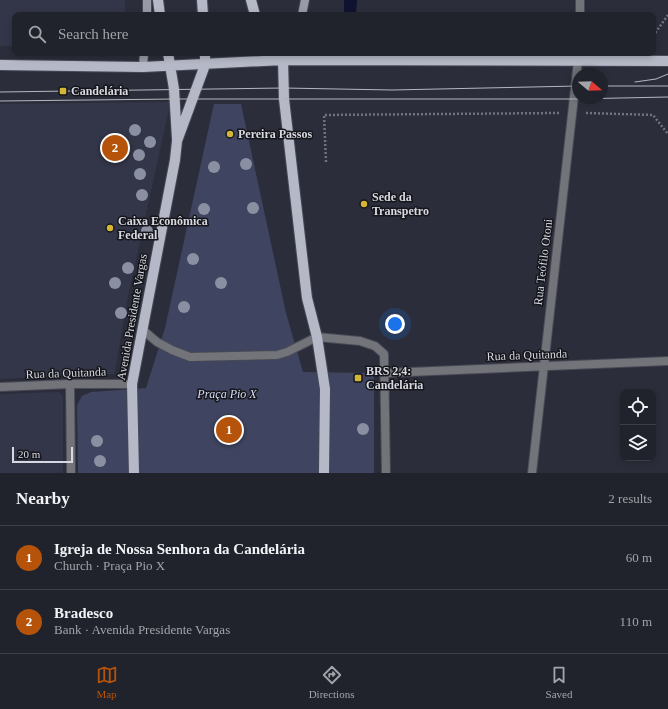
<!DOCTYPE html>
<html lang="en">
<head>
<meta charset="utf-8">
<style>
  body { margin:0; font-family:"Times New Roman",serif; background:#282a34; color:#f1f3f6 }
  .controls { position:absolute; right:12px; bottom:12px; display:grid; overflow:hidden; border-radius:8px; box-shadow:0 2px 6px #0003 }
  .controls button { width:36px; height:36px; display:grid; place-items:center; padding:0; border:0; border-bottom:1px solid #3d3f48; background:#20222c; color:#f1f3f6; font:20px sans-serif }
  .compass { position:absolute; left:572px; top:68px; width:36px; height:36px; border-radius:50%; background:#20222c; box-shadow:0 2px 6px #0003; rotate:109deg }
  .scale { position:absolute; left:12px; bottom:10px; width:61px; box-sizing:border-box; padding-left:4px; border:2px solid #d7d8e0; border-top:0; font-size:11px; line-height:14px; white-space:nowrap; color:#d7d8e0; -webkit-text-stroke:3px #15161c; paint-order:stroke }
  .you { position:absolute; left:395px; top:324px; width:14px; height:14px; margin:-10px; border:3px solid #fff; border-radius:50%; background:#1a73e8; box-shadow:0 0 0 6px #1a73e833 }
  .badge { display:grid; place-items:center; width:26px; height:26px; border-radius:50%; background:#b45309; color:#fff; font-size:13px; font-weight:700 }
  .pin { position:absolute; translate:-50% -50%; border:2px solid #fff; box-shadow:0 1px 4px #0006 }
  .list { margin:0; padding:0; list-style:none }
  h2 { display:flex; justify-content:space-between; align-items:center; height:52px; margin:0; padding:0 16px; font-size:17px }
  h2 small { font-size:13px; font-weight:400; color:#a2a4a9 }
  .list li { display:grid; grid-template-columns:26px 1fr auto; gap:12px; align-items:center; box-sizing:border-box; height:64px; padding:0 16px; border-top:1px solid #3d3f48 }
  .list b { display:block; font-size:15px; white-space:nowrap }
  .list p { margin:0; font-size:13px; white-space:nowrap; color:#a2a4a9 }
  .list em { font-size:13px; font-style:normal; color:#a2a4a9 }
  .icon { flex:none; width:22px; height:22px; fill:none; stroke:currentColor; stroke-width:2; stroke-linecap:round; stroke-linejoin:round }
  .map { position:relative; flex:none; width:668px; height:473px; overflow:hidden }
  .search { position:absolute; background:#20222c; box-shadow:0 2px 6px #0003; left:12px; right:12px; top:12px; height:44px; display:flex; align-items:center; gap:10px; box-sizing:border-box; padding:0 14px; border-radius:8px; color:#a2a4a9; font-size:15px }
  .sheet { height:180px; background:#20222c }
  nav { display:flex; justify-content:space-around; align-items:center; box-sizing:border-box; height:56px; border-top:1px solid #3d3f48; background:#20222c; font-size:11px; color:#a2a4a9 }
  nav a { display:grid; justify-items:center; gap:2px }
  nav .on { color:#b45309 }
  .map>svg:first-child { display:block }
</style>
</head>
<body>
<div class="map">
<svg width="668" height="473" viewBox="0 0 668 473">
  <rect width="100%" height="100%" fill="#2b2e3a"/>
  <path fill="#333648" d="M0 0H125V15H15V46H0Z
    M169 102 170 104 127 301 115 371 114 374 0 379V104Z
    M59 392 63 397V473H0V394Z"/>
  <path fill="#3f4460" d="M214 104H241L286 313 303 372 368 373 374 377V473H78L77 405 82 396 91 392 146 388 165 328Z"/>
  <path fill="#10132f" d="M344 0H357L356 15H344Z"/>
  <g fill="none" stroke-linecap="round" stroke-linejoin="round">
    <g stroke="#474955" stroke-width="10">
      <path id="lane" d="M386 373 668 361
        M0 387 70 384
        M532 473 578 61"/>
    </g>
    <g stroke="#474955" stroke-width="10">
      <path id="street" d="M580 15V0
        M143 330 157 342 172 350 190 357 277 355 287 352 317 337 360 341 375 346 384 354 386 473
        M71 473 70 384H132"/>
    </g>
    <g stroke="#474955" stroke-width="10">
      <path id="secondary" d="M147 0V15
        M302 15 305 0
        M283 60 287 53
        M143 67 144 53"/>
    </g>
    <g stroke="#474955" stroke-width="12">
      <path id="primary" d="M158 0 160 15
        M202 0 203 15
        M251 0 255 15
        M168 53 174 89 177 139
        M277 53 283 60 284 99 307 298 317 337 325 389 324 473
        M0 65 143 67 283 60 668 61
        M134 473 132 384 175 160 177 141 205 65V53"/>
    </g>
    <path stroke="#71737d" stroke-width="2.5" stroke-dasharray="2 2" stroke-linecap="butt" d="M653 36 668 15
      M586 113 653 115 668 134
      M326 162 324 115 559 113"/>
    <use href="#lane" stroke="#72747a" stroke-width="8"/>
    <use href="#street" stroke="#72747a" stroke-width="8"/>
    <use href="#secondary" stroke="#989aa5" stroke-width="8"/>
    <use href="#primary" stroke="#b5b8c6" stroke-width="10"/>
    <path stroke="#b5b7c0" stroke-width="1" d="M635 82 656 79 668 74
      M602 86H668
      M0 92 284 88 392 90 578 86
      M0 101 174 99H574L668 97"/>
  </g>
  <g fill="#8b8fa2">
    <circle cx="135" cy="130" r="6"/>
    <circle cx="150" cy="142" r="6"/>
    <circle cx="139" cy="155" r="6"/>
    <circle cx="246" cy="164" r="6"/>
    <circle cx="214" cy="167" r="6"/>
    <circle cx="140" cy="174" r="6"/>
    <circle cx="142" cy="195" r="6"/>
    <circle cx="253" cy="208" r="6"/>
    <circle cx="204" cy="209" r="6"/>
    <circle cx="147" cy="231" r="6"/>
    <circle cx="193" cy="259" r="6"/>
    <circle cx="128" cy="268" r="6"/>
    <circle cx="115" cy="283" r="6"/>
    <circle cx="221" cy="283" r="6"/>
    <circle cx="184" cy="307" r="6"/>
    <circle cx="121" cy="313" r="6"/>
    <circle cx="363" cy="429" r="6"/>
    <circle cx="97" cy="441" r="6"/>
    <circle cx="100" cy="461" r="6"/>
  </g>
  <g fill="#d3b635" stroke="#15161c" stroke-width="1.5">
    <rect x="59" y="87" width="8" height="8" rx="2"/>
    <circle cx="230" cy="134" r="4"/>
    <circle cx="364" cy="204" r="4"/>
    <circle cx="110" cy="228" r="4"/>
    <rect x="354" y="374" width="8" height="8" rx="2"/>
  </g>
  <g text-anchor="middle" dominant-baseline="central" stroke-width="3" stroke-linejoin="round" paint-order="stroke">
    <g font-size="12" font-weight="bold" fill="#d7d8e0" stroke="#15161c" text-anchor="start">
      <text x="71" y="91">Candelária</text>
      <text x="238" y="134">Pereira Passos</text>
      <text x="372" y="197">Sede da<tspan x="372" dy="14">Transpetro</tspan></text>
      <text x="118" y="221">Caixa Econômica<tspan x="118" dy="14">Federal</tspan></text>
      <text x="366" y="371">BRS 2,4:<tspan x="366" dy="14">Candelária</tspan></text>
    </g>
    <g font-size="12" fill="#d7d8e0" stroke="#15161c">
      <text transform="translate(543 262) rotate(-83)">Rua Teófilo Otoni</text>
      <text transform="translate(132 317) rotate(-80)">Avenida Presidente Vargas</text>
      <text transform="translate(527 355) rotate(-2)">Rua da Quitanda</text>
      <text transform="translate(66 373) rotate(-2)">Rua da Quitanda</text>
    </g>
    <g font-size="12" font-style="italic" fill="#dadff8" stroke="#15161c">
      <text x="227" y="394">Praça Pio X</text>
    </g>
  </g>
</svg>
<div class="controls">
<button><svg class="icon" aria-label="locate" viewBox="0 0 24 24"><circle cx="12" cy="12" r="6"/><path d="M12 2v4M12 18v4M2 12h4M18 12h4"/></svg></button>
<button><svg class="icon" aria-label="layers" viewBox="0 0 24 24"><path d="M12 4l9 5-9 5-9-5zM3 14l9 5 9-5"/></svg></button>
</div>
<svg class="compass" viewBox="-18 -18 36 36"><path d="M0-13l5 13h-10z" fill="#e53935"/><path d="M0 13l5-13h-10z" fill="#a2a4a9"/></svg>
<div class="scale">20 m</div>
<div class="you"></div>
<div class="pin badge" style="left:229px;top:430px">1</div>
<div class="pin badge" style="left:115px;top:148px">2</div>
<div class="search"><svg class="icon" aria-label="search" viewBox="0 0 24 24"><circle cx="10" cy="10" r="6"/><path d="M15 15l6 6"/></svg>Search here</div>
</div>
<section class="sheet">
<h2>Nearby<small>2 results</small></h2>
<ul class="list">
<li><span class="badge">1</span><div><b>Igreja de Nossa Senhora da Candelária</b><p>Church · Praça Pio X</p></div><em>60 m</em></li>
<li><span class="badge">2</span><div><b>Bradesco</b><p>Bank · Avenida Presidente Vargas</p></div><em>110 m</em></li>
</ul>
</section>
<nav>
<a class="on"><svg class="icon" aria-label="map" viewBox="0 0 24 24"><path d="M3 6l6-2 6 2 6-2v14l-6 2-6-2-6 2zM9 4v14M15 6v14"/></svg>Map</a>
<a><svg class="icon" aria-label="directions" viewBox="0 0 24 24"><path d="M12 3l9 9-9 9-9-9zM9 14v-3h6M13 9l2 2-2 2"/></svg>Directions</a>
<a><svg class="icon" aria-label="saved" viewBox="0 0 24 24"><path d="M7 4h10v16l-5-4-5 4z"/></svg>Saved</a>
</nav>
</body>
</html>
